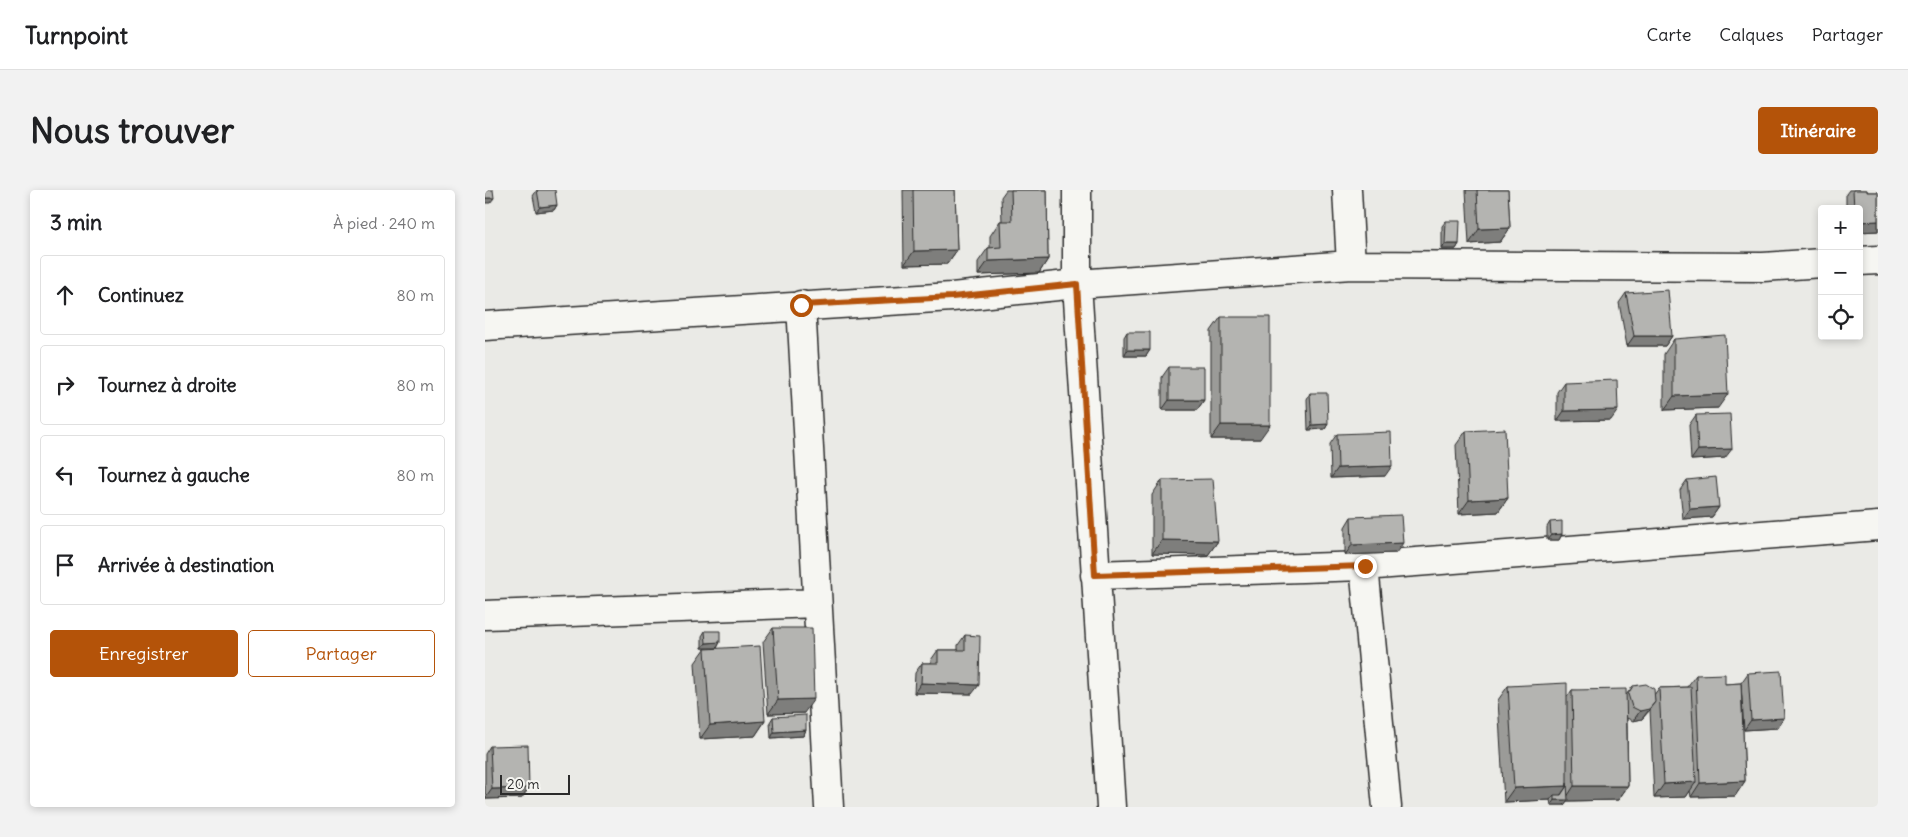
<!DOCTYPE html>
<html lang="fr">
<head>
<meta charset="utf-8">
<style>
  body { margin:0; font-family:Delius,sans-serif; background:#f2f2f2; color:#202124 }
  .controls { position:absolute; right:15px; top:15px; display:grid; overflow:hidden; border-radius:5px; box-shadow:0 2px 8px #0003 }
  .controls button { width:45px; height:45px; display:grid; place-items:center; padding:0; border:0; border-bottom:1px solid #e0e0e0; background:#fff; color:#202124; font:25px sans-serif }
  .scale { position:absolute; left:15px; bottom:12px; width:70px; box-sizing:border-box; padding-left:5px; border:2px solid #2b2b2b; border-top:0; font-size:14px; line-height:18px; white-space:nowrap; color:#2b2b2b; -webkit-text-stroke:4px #f6f6f2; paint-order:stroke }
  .stop { position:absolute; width:15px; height:15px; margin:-11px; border:4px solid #b45309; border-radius:50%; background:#fff }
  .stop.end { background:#b45309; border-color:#fff; box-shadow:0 1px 5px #0008 }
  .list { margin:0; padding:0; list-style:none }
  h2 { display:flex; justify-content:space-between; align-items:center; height:65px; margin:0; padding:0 20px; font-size:21px }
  h2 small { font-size:16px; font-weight:400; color:#757577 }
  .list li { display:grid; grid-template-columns:32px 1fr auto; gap:15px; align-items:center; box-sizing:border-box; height:80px; margin:0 10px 10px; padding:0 10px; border:1px solid #e0e0e0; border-radius:5px }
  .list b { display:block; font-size:19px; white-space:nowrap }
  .list em { font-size:16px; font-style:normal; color:#757577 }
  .actions { display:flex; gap:10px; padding:15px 20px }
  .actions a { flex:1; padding:11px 0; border:1px solid #b45309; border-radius:5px; text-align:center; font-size:18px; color:#b45309 }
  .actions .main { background:#b45309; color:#fff }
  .icon { flex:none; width:28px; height:28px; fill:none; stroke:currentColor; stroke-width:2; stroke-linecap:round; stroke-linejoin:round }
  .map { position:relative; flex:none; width:1393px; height:617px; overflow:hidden; border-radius:5px }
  header { display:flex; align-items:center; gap:30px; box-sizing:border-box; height:70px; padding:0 25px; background:#fff; border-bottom:1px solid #e0e0e0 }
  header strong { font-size:24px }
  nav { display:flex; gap:28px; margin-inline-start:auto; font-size:18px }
  .intro { display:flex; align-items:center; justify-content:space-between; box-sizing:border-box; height:120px; padding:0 30px }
  h1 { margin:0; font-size:35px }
  .button { padding:12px 22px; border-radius:5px; background:#b45309; color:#fff; font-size:18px; font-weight:700 }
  main { display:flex; gap:30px; padding:0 30px }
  aside { flex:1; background:#fff; border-radius:5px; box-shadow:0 2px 8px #0003 }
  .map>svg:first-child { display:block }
</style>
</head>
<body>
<header>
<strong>Turnpoint</strong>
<nav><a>Carte</a><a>Calques</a><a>Partager</a></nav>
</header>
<div class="intro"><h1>Nous trouver</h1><a class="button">Itinéraire</a></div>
<main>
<aside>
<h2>3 min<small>À pied · 240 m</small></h2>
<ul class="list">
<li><svg class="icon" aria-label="ahead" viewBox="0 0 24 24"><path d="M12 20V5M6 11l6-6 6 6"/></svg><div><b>Continuez</b></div><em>80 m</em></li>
<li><svg class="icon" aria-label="right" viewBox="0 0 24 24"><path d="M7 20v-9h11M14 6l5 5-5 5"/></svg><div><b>Tournez à droite</b></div><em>80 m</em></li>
<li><svg class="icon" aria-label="left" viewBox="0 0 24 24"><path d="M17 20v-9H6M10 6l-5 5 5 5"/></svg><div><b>Tournez à gauche</b></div><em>80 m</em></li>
<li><svg class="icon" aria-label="arrive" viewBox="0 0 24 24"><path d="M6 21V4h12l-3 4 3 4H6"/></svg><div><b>Arrivée à destination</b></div></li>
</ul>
<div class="actions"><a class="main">Enregistrer</a><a>Partager</a></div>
</aside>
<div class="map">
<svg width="1393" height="617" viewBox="0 0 1393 617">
  <rect width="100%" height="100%" fill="#eaeae6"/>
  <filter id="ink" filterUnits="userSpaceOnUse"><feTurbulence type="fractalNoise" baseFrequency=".02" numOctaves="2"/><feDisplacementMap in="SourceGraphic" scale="10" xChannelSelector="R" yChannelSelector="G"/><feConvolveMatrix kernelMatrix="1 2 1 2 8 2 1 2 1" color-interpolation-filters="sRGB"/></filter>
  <g filter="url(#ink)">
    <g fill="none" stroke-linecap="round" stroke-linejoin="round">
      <g stroke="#2b2b2b" stroke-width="31">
        <path id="minor" d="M592 0V94L626 617
          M862 0 866 75
          M1374 71 1393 70
          M316 115 344 617
          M0 136 467 107 592 94 866 75 1278 77 1337 73
          M879 376 902 617
          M610 385 879 376 1393 336
          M0 425 332 413"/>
      </g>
      <use href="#minor" stroke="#f6f6f2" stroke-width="28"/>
    </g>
    <path fill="#9b9b98" stroke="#2b2b2b" d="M52 0 72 15 69 20 51 22 48 6Z
      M418 0H470L472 60 462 74 419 75Z
      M521 0H562L563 69 554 83 493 85V72L503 58H505V46L515 31H517L516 7Z
      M981 0H1023L1025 38 1015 52 984 54Z
      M1364 0H1382V2H1393V41L1374 42V19H1361V4Z
      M961 31 974 54 971 59H957V36Z
      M1141 103 1187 146 1180 156H1142L1134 113Z
      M736 127 775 249H726V141Z
      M642 142 665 160 661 166H639V147Z
      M1189 149 1233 218 1179 220V164Z
      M684 177 719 210 712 220H677V187Z
      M1079 192 1126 230 1072 231V202Z
      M825 203 843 234 840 239 823 240 822 209Z
      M1211 225 1240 268 1206 270 1204 235Z
      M981 241 1023 308 1013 322 974 324 971 255Z
      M852 244 900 286 846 288 845 254Z
      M677 290 733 351 723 365 667 364V305Z
      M1202 290 1234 317 1227 327 1198 329 1195 300Z
      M866 327 911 363 860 365V337Z
      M1065 332 1077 344 1074 350H1062V337Z
      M288 438 319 523 283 524 278 452Z
      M220 441 235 452 232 458H217V446Z
      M480 445 487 504 429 503 430 483 437 473H446V470L453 460H473V455Z
      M220 459 280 531 270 546 215 549 210 473Z
      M1263 483 1299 528 1292 538 1259 540 1256 494 1260 591 1250 606 1206 607 1205 601 1201 607 1169 608 1165 520 1157 529 1148 531 1142 528 1143 596 1133 610 1082 611 1079 615H1066L1065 610 1019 612 1013 510 1023 496 1082 507 1087 500 1141 505 1148 496 1169 505 1174 498 1202 497 1211 485 1240 494 1256 493Z
      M288 527 321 540 318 546 286 548 285 532Z
      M5 556 37 608 0 609V564Z"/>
    <path fill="#7e7e7c" stroke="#2b2b2b" d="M0 8H9L5 13H0Z
      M72 15 69 20 51 22 55 17Z
      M1393 31V41L1374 42V32Z
      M1025 38 1015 52 984 54 994 39Z
      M960 54H974L971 59H957Z
      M472 60 462 74 419 75 429 61Z
      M563 69 554 83 493 85 503 71Z
      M1149 146H1187L1180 156H1142Z
      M642 160H665L661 166H639Z
      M1243 204 1233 218 1179 220 1189 206Z
      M684 210H719L712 220H677Z
      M1133 220 1126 230 1072 231 1079 221Z
      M843 234 840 239 823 240 827 235Z
      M736 235H785L775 249H726Z
      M1247 259 1240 268 1206 270 1213 260Z
      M907 276 900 286 846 288 853 278Z
      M1023 308 1013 322 974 324 984 310Z
      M1234 317 1227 327 1198 329 1205 319Z
      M1077 344 1074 350H1062L1066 345Z
      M677 350 733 351 723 365 667 364Z
      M918 353 911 363 860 365 867 355Z
      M235 452 232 458H217L221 453Z
      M436 493 494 495 487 504 429 503Z
      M329 509 319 523 283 524 293 510Z
      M1170 512 1157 529 1148 531 1155 521Z
      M1299 528 1292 538 1259 540 1266 530Z
      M280 531 270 546 215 549 225 535Z
      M321 540 318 546 286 548 289 542Z
      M1260 591 1250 606 1206 607 1215 593Z
      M1211 592 1201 607 1169 608 1179 594Z
      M1082 596 1072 610 1069 605 1065 610 1019 612 1029 598Z
      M1089 596H1143L1133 610 1082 611 1079 615H1066L1069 610H1080Z
      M44 598 37 608 0 609 7 599Z"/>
    <path fill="#b4b4b1" stroke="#2b2b2b" d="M0 0H8L9 8H0Z
      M52 0H70L72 15 55 17Z
      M428 0H470L472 60 429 61Z
      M526 0H562L563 69 503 71V58L516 57 515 31H527Z
      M992 0H1023L1025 38 994 39Z
      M1368 0H1382V2H1393V31L1374 32V19H1369Z
      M961 31H975L974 54H960Z
      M1183 100 1187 146H1149L1141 103Z
      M736 127H785V235H736Z
      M642 142H665V160H642Z
      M1240 145 1243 204 1189 206V149Z
      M684 177H719V210H684Z
      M1132 190 1133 220 1079 221V192Z
      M825 203H842L843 234 827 235Z
      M1245 224 1247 259 1213 260 1211 225Z
      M1020 239 1023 308 984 310 981 241Z
      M906 242 907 276 853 278 852 244Z
      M1231 287 1234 317 1205 319 1202 290Z
      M728 289 733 351 677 350V290Z
      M916 325 918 353 867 355 866 327Z
      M1077 331V344L1066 345 1065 332Z
      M288 438H327L329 509 293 510Z
      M220 441H235V452L221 453Z
      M480 445 495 446 494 495 436 493 437 473H453V460H480Z
      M275 456 280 531 225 535 220 459Z
      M1296 481 1299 528 1266 530 1263 483Z
      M1240 484V494L1256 493 1260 591 1215 593 1211 485Z
      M1082 493V596L1029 598 1023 496Z
      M1161 494 1169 499 1170 512 1164 519 1155 521 1147 517 1143 504 1148 496Z
      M1206 497 1211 592 1179 594 1174 498Z
      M1141 499 1143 596H1089L1087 500Z
      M321 525V540L289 542 288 527Z
      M43 555 44 598 7 599 5 556Z
      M1082 593 1083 610H1069V605H1076L1082 596Z"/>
  </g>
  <g fill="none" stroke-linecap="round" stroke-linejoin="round" filter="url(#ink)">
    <path stroke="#b45309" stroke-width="6" d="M316 115 467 107 592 94 610 385 880 376"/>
  </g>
</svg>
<div class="controls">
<button>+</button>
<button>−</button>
<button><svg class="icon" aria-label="locate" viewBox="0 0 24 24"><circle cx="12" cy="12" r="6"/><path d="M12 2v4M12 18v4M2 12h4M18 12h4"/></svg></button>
</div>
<div class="scale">20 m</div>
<div class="stop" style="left:316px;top:115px"></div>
<div class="stop end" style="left:880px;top:376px"></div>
</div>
</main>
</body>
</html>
